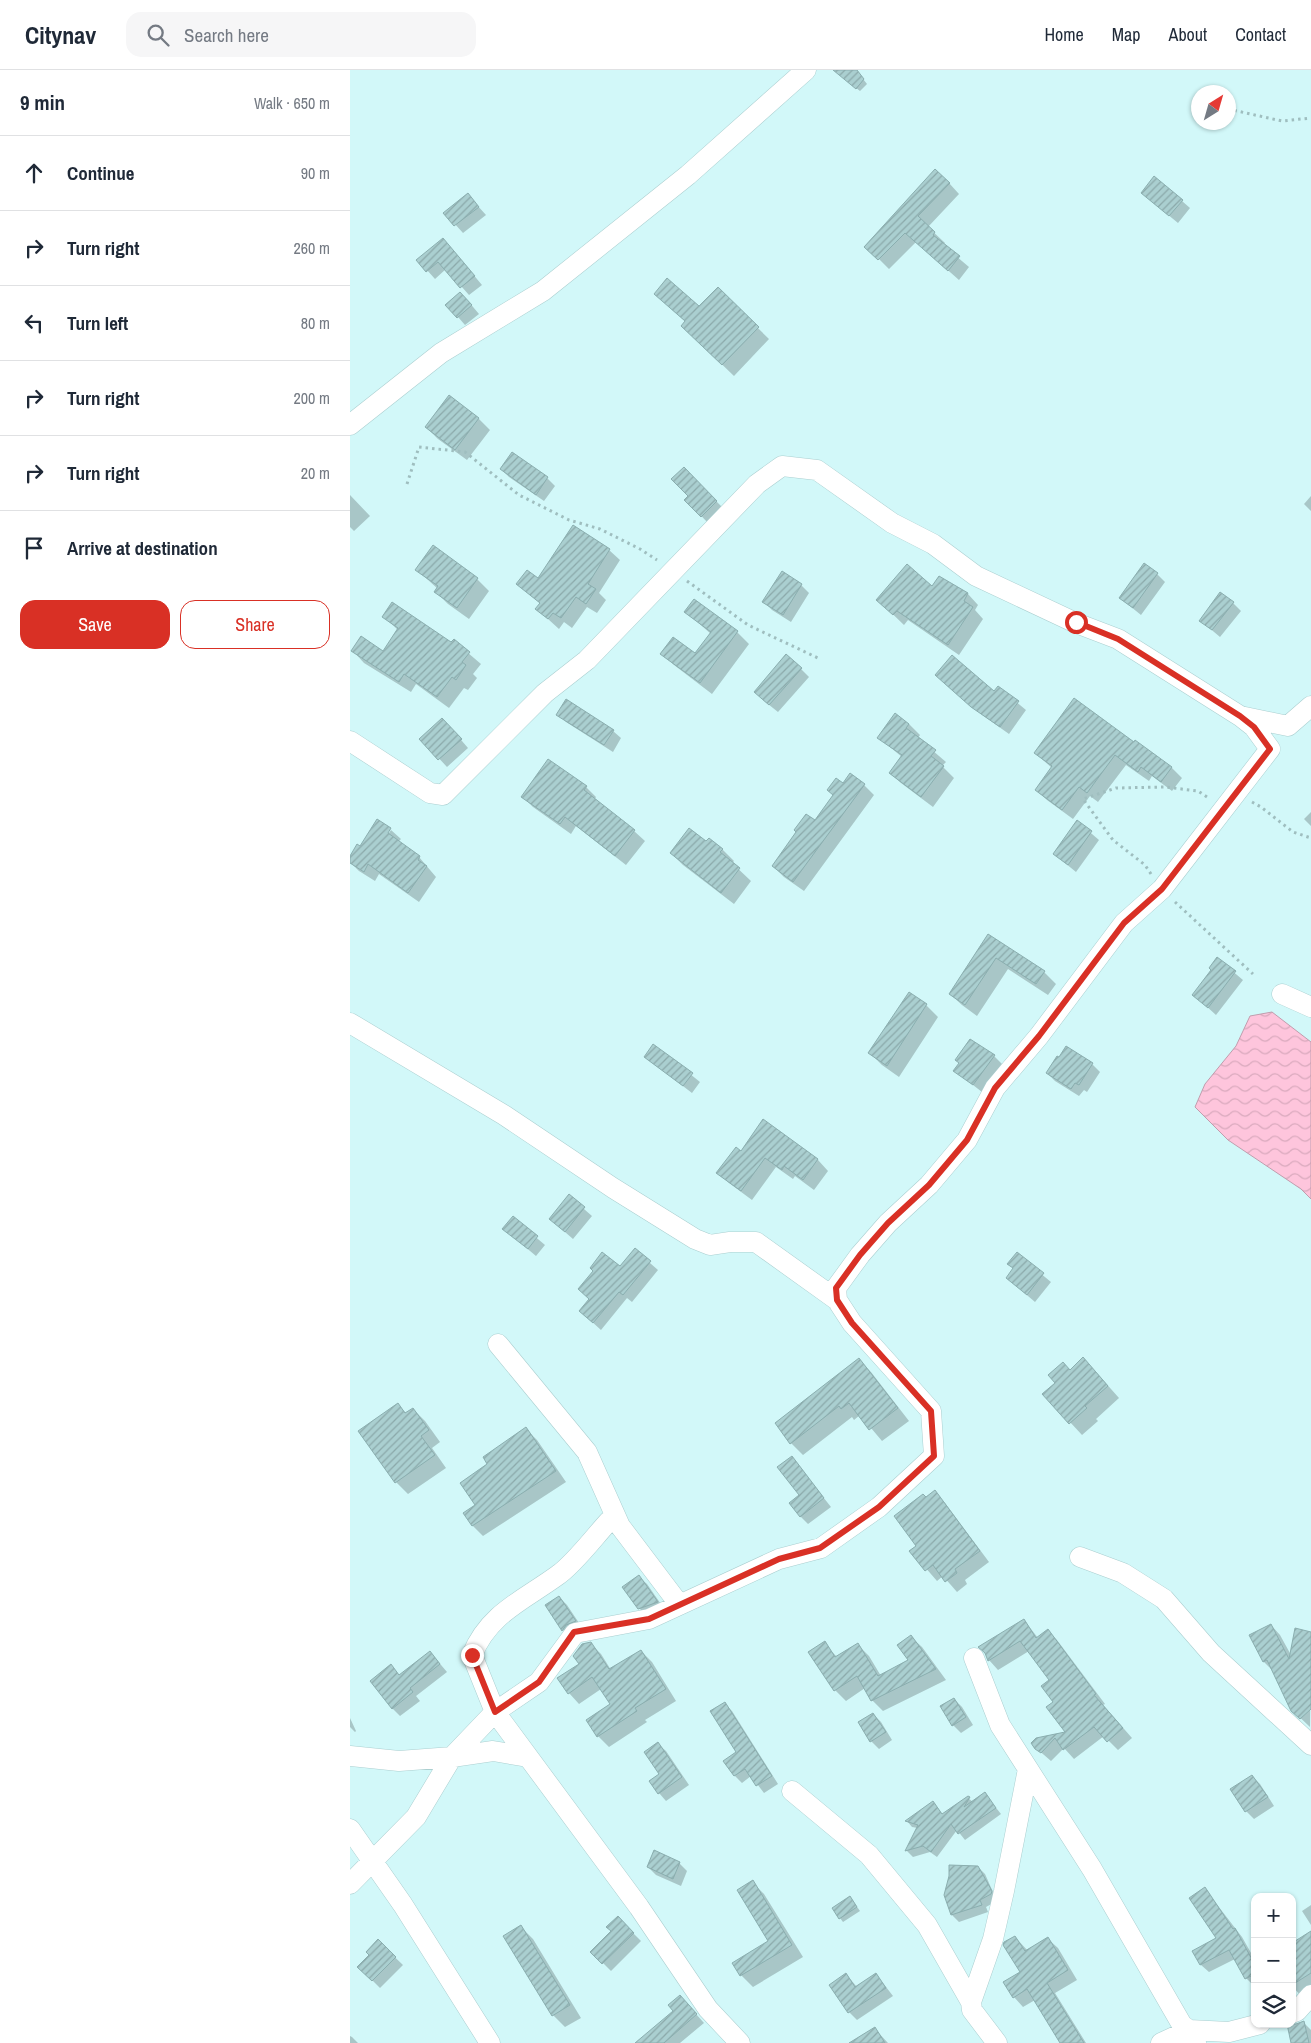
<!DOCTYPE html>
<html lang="en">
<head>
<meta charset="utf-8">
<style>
  body { margin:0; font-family:"Archivo Narrow",sans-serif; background:#f6f6f7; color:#1f2937 }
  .controls { position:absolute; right:15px; bottom:15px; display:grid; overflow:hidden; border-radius:10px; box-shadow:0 1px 4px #0004 }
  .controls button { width:45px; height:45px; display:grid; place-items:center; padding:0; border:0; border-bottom:1px solid #e0e1e3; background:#fff; color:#1f2937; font:25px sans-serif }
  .compass { position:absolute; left:841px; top:15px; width:45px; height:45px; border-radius:50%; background:#fff; box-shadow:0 1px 4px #0004; rotate:37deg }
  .stop { position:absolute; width:15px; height:15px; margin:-11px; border:4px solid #d93025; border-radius:50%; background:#fff }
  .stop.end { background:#d93025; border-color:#fff; box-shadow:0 1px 5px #0008 }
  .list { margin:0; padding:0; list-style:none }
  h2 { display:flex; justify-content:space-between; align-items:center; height:65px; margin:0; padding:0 20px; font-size:21px }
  h2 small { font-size:16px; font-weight:400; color:#747a83 }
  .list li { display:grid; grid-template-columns:32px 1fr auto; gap:15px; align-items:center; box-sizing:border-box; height:75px; padding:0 20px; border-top:1px solid #e0e1e3 }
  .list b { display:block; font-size:19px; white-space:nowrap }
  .list em { font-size:16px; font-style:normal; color:#747a83 }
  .actions { display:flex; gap:10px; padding:15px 20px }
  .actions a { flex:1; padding:11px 0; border:1px solid #d93025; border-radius:15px; text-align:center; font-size:18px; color:#d93025 }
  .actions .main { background:#d93025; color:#fff }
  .icon { flex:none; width:28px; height:28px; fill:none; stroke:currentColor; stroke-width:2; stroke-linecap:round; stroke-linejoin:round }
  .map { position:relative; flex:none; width:961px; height:1973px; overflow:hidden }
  header { display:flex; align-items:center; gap:30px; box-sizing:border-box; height:70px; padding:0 25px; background:#fff; border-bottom:1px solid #e0e1e3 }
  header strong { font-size:24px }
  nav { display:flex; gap:28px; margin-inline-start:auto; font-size:18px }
  .search { width:350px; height:45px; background:#f6f6f7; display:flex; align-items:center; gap:12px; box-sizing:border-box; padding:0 18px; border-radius:15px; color:#747a83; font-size:19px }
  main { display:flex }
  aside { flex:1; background:#fff }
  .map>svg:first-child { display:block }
</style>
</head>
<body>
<header>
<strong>Citynav</strong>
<div class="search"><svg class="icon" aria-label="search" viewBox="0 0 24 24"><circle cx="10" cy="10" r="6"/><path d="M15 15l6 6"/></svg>Search here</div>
<nav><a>Home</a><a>Map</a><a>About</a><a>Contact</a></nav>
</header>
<main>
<aside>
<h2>9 min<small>Walk · 650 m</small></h2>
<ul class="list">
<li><svg class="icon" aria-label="ahead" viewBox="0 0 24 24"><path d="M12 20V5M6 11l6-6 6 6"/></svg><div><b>Continue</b></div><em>90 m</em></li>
<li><svg class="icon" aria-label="right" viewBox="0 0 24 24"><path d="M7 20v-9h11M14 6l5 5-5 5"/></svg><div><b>Turn right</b></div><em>260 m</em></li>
<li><svg class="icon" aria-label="left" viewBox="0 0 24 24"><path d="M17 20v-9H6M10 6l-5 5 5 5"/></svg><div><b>Turn left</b></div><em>80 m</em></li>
<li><svg class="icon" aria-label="right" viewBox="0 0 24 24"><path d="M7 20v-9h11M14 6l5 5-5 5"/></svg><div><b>Turn right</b></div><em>200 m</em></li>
<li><svg class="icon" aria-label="right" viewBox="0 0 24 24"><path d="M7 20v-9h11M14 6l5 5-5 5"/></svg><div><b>Turn right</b></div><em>20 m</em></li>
<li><svg class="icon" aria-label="arrive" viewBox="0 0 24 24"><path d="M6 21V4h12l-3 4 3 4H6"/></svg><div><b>Arrive at destination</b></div></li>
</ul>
<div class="actions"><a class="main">Save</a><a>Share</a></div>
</aside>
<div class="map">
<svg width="961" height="1973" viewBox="0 0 961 1973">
  <defs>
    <pattern id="water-waves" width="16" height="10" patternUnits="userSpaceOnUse" patternTransform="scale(1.25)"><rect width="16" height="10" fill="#fec5dc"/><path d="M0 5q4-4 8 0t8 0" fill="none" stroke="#daaabe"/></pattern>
    <pattern id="building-hatch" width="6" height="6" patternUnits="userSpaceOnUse" patternTransform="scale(1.25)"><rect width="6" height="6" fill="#aacfd0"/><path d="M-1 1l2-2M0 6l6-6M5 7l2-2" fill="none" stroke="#8ba9aa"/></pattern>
  </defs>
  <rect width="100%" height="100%" fill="#d2f8f9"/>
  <path fill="url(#water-waves)" stroke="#c09dad" d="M922 942 961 972V1129L951 1119 878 1070 845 1037 855 1014 886 976 900 946Z"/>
  <path fill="#0003" d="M500 0H506L517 14 510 21 497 11Z
    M599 113 609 124 578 157 595 173 593 175 619 197 609 210 566 172 539 199 516 176Z
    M118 125 136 145 113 163 95 143Z
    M800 130 832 131 840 138 828 153Z
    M101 178 132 215 119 225 96 199 85 209 68 190Z
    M368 219 419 269 384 306 332 256 336 252 317 235 349 238Z
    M118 231 129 244 115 255 108 247Z
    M128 348 140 360 117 390 88 369 76 357Z
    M162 384 197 408 205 416 194 431 159 407 151 399Z
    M334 399 374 439 359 454 336 430 340 426Z
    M0 425 20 446 4 461 0 457Z
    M961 426V441L954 434Z
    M224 457 259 480 270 490 249 523 256 530 247 543 237 537 222 558 214 552 209 559 187 539 191 534 167 514 189 510Z
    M67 500 127 509 139 521 119 549 98 534 86 522 88 519Z
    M807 504 815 512 791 545 770 528Z
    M589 508 618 524 628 535 625 540 633 549 609 585 558 550 554 555 528 530 583 518Z
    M451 515 459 523 441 552 422 540 414 532Z
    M883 533 891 541 870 567 851 551Z
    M336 542 387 562 399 574 362 624 324 595 312 584 345 585 361 564Z
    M34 547 102 574 104 571 131 594 123 604 127 608 118 620 114 618 99 638 66 614 61 622 14 593 3 581 33 582 48 560Z
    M451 599 459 607 428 642 413 630Z
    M594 613 644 623 648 617 676 640 659 664 631 644Z
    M208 644 263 661 271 668 263 682 216 652Z
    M559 654 570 665 568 668 596 692 592 696 604 708 583 737 551 713 540 703 552 687 529 668Z
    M100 657 118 678 97 697 71 669Z
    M784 674 821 697 832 708 822 721 802 706 799 711 776 695 748 732 740 726 723 749 697 730 686 720 702 698 685 683Z
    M493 715H514L524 725 454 821 434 807 423 796 465 752Z
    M236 717 246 727 244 730 284 761 295 771 276 795 226 756 221 764 183 737 173 727Z
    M961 742V756L954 749Z
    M27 750 41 760H38L35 769 41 760 51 769 48 772 69 787 86 807 69 832 29 804 25 811 9 801 0 792V788L10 778Z
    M728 752 749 770 726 802 704 784Z
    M356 773 372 779 384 791 382 793 401 811 384 834 333 795 321 783Z
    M639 865 694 902 706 914 698 925 658 899 627 946 612 935 600 924Z
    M868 889 893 910 866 945 844 925 863 901Z
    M559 924 576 935 588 947 549 1007 532 995 520 983Z
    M621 971 644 986 652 994 632 1022 605 1001Z
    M304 975 350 1012 342 1023 295 987Z
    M710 989 742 994 750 1002 737 1022 734 1020 729 1026 705 1011 697 1003Z
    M414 1051 468 1090 478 1101 464 1120 445 1106 443 1109 426 1097 402 1130 379 1113 368 1103 391 1082Z
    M219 1126 242 1146 223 1169 200 1149Z
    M163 1148 195 1175 186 1186 154 1159Z
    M285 1180 308 1200 282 1232 277 1228 251 1260 230 1241Z
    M667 1184 701 1212 685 1232 657 1208 664 1199Z
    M509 1290 521 1302 559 1351 532 1371 510 1345 504 1350 502 1347 453 1385 441 1373Z
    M720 1301H745L769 1328 746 1349 748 1351 732 1365 694 1324Z
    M48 1335 57 1344 63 1339 75 1351 90 1372 82 1378 96 1398 58 1424 46 1412 10 1361Z
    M176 1359 187 1370 216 1412 133 1466 122 1455 139 1394Z
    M442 1388 481 1437 458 1454 450 1446 451 1426Z
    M585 1422 595 1433 639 1492 615 1510 617 1514 607 1522 593 1506 587 1511 561 1481 568 1476 576 1428Z
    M289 1507 297 1514 315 1540 297 1546 289 1538Z
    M209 1527 217 1535 233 1559 220 1568 213 1560 197 1536Z
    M674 1550 688 1568 697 1561 707 1570 755 1634 753 1635 782 1668 768 1680 754 1666 724 1689 714 1678 701 1691 686 1678 683 1673 717 1663 705 1632 701 1610 679 1581 648 1600 639 1590Z
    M921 1555 930 1565 941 1585 961 1563 960 1657 942 1640 923 1601 914 1592 901 1566Z
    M561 1567 572 1577 596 1610 533 1641 522 1630 515 1618 496 1631 485 1620 474 1573 487 1587 508 1575 519 1586 531 1606 560 1591Z
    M240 1573 251 1584 261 1600 291 1581 302 1592 326 1631 295 1650 297 1652 259 1677 248 1666 237 1650 261 1634 251 1619 229 1634 219 1623Z
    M80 1582 97 1602 66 1626 70 1631 50 1646 42 1638 41 1596 50 1606Z
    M604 1629 612 1637 623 1655 611 1663 603 1655Z
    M375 1634 382 1641 428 1714 414 1723 401 1706 392 1713 385 1706 388 1682Z
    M523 1644 531 1652 542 1670 529 1679 521 1671Z
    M0 1648 6 1661 5 1662 0 1657Z
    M308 1674 316 1681 339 1715 316 1731 309 1723 311 1704Z
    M902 1706 910 1714 924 1736 904 1749 896 1741 882 1720Z
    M635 1724 651 1744 615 1770 607 1760 587 1787 580 1782 563 1787 557 1781 568 1758 562 1757 557 1751 583 1733 593 1745 618 1728 623 1732Z
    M329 1793 337 1801 331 1816 306 1805 298 1797Z
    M628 1797 635 1804 647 1831 636 1837 638 1842 609 1852 602 1845Z
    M402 1812 414 1824 453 1887 403 1917 391 1905 384 1893 420 1871Z
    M855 1819 892 1867 905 1890 904 1916 896 1908 885 1889 859 1902 851 1895 844 1881 868 1869Z
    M500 1827 510 1841 493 1852 490 1848Z
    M961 1835V1855L952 1841Z
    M268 1848 291 1871 261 1901 242 1882 262 1861Z
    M171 1857 183 1869 231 1948 215 1957 203 1945Z
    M961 1862V1923L953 1928 942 1916V1878Z
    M665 1867 678 1881 698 1869 708 1878 727 1910 705 1923 736 1973H711L685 1930 673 1937 664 1927 671 1902Z
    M28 1871 53 1895 30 1918 9 1897 21 1885Z
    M496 1904 507 1917 526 1904 543 1926 507 1950 499 1942 481 1915Z
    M338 1935 354 1953 330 1973H287Z
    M953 1952 961 1960V1973H942L946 1955Z
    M525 1959 538 1973H501Z
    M0 1966 2 1967 8 1973H0Z"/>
  <path fill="url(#building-hatch)" stroke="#8aaeaf" d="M483 0H507L514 9 506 19Z
    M585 99 600 113 568 146 585 162 583 165 610 186 598 201 555 163 528 190 514 177Z
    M804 106 833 130 819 146 791 123Z
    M118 123 129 137 104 156 93 143Z
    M93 168 125 206 110 218 88 192 76 202 66 190Z
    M317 208 349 236 368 217 409 257 372 295 331 256 335 251 304 224Z
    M110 222 122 235 107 248 95 235Z
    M99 325 129 348 105 380 75 357Z
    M162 382 198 407 186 425 150 399Z
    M334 397 367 431 351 447 334 430 338 426 321 409Z
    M223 455 260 479 238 514 246 519 236 534 226 527 211 548 203 543 198 549 185 539 190 533 166 514 177 500 188 508Z
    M83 475 128 508 107 538 84 522 88 516 65 500Z
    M794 493 808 503 783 538 769 528Z
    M557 494 582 516 589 506 618 523 614 531 623 537 598 575 547 541 543 545 526 530Z
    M432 501 452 514 433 545 412 532Z
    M870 522 884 532 862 560 849 551Z
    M344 529 388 561 350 613 310 584 323 567 345 583 361 562 334 542Z
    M42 532 101 572 104 569 120 582 112 592 116 595 106 610 102 607 87 627 54 604 49 612 1 581 11 566 33 581 48 558 32 547Z
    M436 584 452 598 419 635 404 622Z
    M602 585 644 621 648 616 669 631 650 657 621 637 585 605Z
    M724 628 784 672 785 670 822 697 811 712 791 697 788 702 765 685 737 723 729 717 712 740 685 720 702 696 684 683Z
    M216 629 264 660 254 675 206 645Z
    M545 643 559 654 556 658 586 680 581 686 594 696 571 727 539 703 552 685 527 668Z
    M92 648 112 669 88 690 69 669Z
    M198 689 237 716 234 720 285 760 265 786 215 747 210 754 171 727Z
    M500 703 515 714 443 812 422 796 446 762 444 760 456 744 465 750 483 725 477 720 486 708 493 713Z
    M27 749 41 758 38 763 70 786 68 790 77 796 58 823 18 794 14 802 0 793V786L7 774 10 776Z
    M727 750 742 761 718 795 703 784Z
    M339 758 356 771 359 768 373 779 370 782 390 798 371 823 320 783Z
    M638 864 695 901 686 914 646 888 615 935 599 924Z
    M867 887 886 901 858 938 842 925 861 900 859 898Z
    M559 922 577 934 537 996 518 983Z
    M620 969 645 985 623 1015 603 1001 609 993 605 990Z
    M303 974 343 1003 333 1016 294 987Z
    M716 976 743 993 729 1015 725 1013 721 1019 696 1003 707 986 709 987Z
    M413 1049 468 1089 453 1110 434 1096 432 1100 415 1088 391 1121 366 1103 386 1077 391 1081Z
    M219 1124 235 1137 215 1162 199 1149Z
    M163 1146 188 1166 178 1179 152 1159Z
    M285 1178 301 1191 273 1225 269 1222 243 1253 229 1241 239 1229 228 1219 243 1201 240 1198 252 1182 270 1196Z
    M667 1182 694 1203 677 1225 656 1208 663 1198 657 1194Z
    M733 1287 758 1316 735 1336 737 1338 719 1354 692 1324 705 1313 698 1305 713 1292 720 1300Z
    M509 1288 548 1338 519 1360 499 1333 491 1339 489 1336 440 1374 425 1353Z
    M48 1333 55 1343 63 1338 79 1360 71 1366 85 1385 45 1413 8 1361Z
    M176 1357 206 1401 122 1456 113 1443 125 1435 110 1413 137 1394 133 1387Z
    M442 1386 474 1428 450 1447 439 1433 449 1425 427 1397Z
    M585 1420 630 1481 605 1499 607 1503 595 1512 583 1495 575 1501 559 1481 566 1476 544 1446 573 1424 576 1427Z
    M289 1505 308 1532 288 1539 272 1517Z
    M209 1526 226 1551 216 1555 212 1561 195 1535Z
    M674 1549 686 1568 698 1559 746 1624 744 1625 773 1658 757 1672 744 1657 713 1680 705 1668 691 1683 685 1679 681 1673 686 1668 715 1662 696 1637 703 1632 691 1616 699 1610 670 1571 638 1591 635 1583 628 1577Z
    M921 1554 939 1589 945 1558 961 1562V1639L950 1649 941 1641 917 1590 913 1592 899 1565Z
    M561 1565 586 1599 521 1631 507 1606 484 1621 458 1582 475 1571 485 1587 508 1573 528 1606 558 1590 547 1575Z
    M241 1572 259 1599 291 1580 316 1619 285 1638 287 1641 247 1667 236 1650 260 1634 242 1607 218 1624 207 1608 229 1594 223 1586 232 1574Z
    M80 1581 90 1594 60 1618 63 1622 42 1639 20 1611 41 1594 49 1605Z
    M604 1628 616 1647 602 1656 590 1636Z
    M375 1632 422 1706 406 1716 395 1699 384 1706 373 1691 386 1682 360 1641Z
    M523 1643 536 1662 520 1672 508 1652Z
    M308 1672 332 1707 308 1724 299 1711 309 1704 294 1682Z
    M902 1705 918 1727 895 1742 880 1719Z
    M635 1722 646 1738 608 1764 601 1754 581 1782 573 1776 555 1781 568 1755 555 1751 583 1731 592 1744 618 1726 620 1727 614 1737Z
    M304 1780 330 1792 323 1809 297 1797Z
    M599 1795 628 1796 642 1821 641 1824 630 1830 632 1835 601 1845 594 1825 599 1806Z
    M403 1810 442 1875 390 1906 382 1893 418 1871 387 1820Z
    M855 1817 883 1859 885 1858 905 1895V1904L895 1909 879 1880 850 1895 842 1881 866 1868 839 1828Z
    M500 1826 507 1837 489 1849 482 1838Z
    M268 1846 284 1863 252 1894 240 1882 261 1861 256 1857Z
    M171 1855 220 1935 202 1946 153 1866Z
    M961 1861V1903L942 1915V1873Z
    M665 1866 675 1881 698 1867 718 1900 697 1913 734 1973H710L677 1919 663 1928 653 1912 670 1902 653 1875 654 1872Z
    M28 1869 46 1887 22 1911 7 1897 19 1885 16 1882Z
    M496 1903 505 1917 526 1903 536 1918 498 1943 479 1915Z
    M330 1925 347 1944 314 1973H285L323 1941 318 1935Z
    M954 1951 959 1973H941L937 1954H946Z
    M525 1957 535 1973H499Z"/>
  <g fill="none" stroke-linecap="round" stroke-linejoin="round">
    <g stroke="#abcfd0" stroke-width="21">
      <path id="minor" d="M0 355 91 283 193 221 338 105 456 0
        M0 671 80 723 93 725 195 623 237 590 407 414 432 396 467 400 542 453 583 474 626 506 726 553 768 569 890 646 938 656 961 636
        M932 924 961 937
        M0 953 154 1045 263 1118 345 1169 360 1175 380 1172H406L487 1230
        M148 1274 237 1382 270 1456 329 1534
        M259 1451C245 1466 224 1494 208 1505 174 1530 139 1543 122 1585L145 1642 289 1837 358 1939 390 1973
        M730 1487 773 1503 814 1529 861 1583 961 1675
        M624 1588 650 1655 742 1799 832 1955 839 1960 846 1973
        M0 1686 49 1691 102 1687 143 1681 178 1687
        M442 1721 519 1785 577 1855 621 1932
        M0 1759 53 1835 140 1973
        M0 1814 66 1747 102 1687 145 1642 189 1612 225 1563 299 1549 429 1489 471 1478 529 1437 584 1386 581 1341 502 1253 487 1230 486 1218 510 1185 538 1153 579 1115 617 1070 645 1018 689 966 774 853 812 819 920 679 904 657 890 646
        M942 1943 947 1941 961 1925
        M647 1973 622 1940 621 1932 643 1869 654 1821 678 1699
        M811 1973 839 1960 879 1962 910 1954"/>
    </g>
    <path stroke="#9fbebf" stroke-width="3" stroke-dasharray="2.5 4" stroke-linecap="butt" d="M878 39 932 51 961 48
      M57 414 69 377 115 382 169 425 219 450 250 459 290 479 307 490
      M337 511 398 555 470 589
      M902 732 911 737 943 762 961 768
      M801 804 795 795 763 770 733 729 766 718 815 717 848 721 860 729
      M825 832 903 904"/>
    <use href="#minor" stroke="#fff" stroke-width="20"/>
  </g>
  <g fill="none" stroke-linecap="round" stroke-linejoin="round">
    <path stroke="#d93025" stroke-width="6" d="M122 1585 145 1642 189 1612 224 1562 299 1549 429 1489 470 1478 529 1437 584 1386 581 1341 502 1253 487 1230 486 1218 510 1185 538 1153 579 1115 617 1070 645 1018 689 966 774 853 812 819 920 679 904 657 890 646 768 569 726 552"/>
  </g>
</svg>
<div class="controls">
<button>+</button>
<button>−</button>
<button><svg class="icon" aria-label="layers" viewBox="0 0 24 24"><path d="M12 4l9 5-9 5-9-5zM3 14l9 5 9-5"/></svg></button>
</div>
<svg class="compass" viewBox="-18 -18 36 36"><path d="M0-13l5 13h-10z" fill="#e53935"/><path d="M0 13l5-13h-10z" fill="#747a83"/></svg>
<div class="stop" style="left:726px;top:552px"></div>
<div class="stop end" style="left:122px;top:1585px"></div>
</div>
</main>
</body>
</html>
